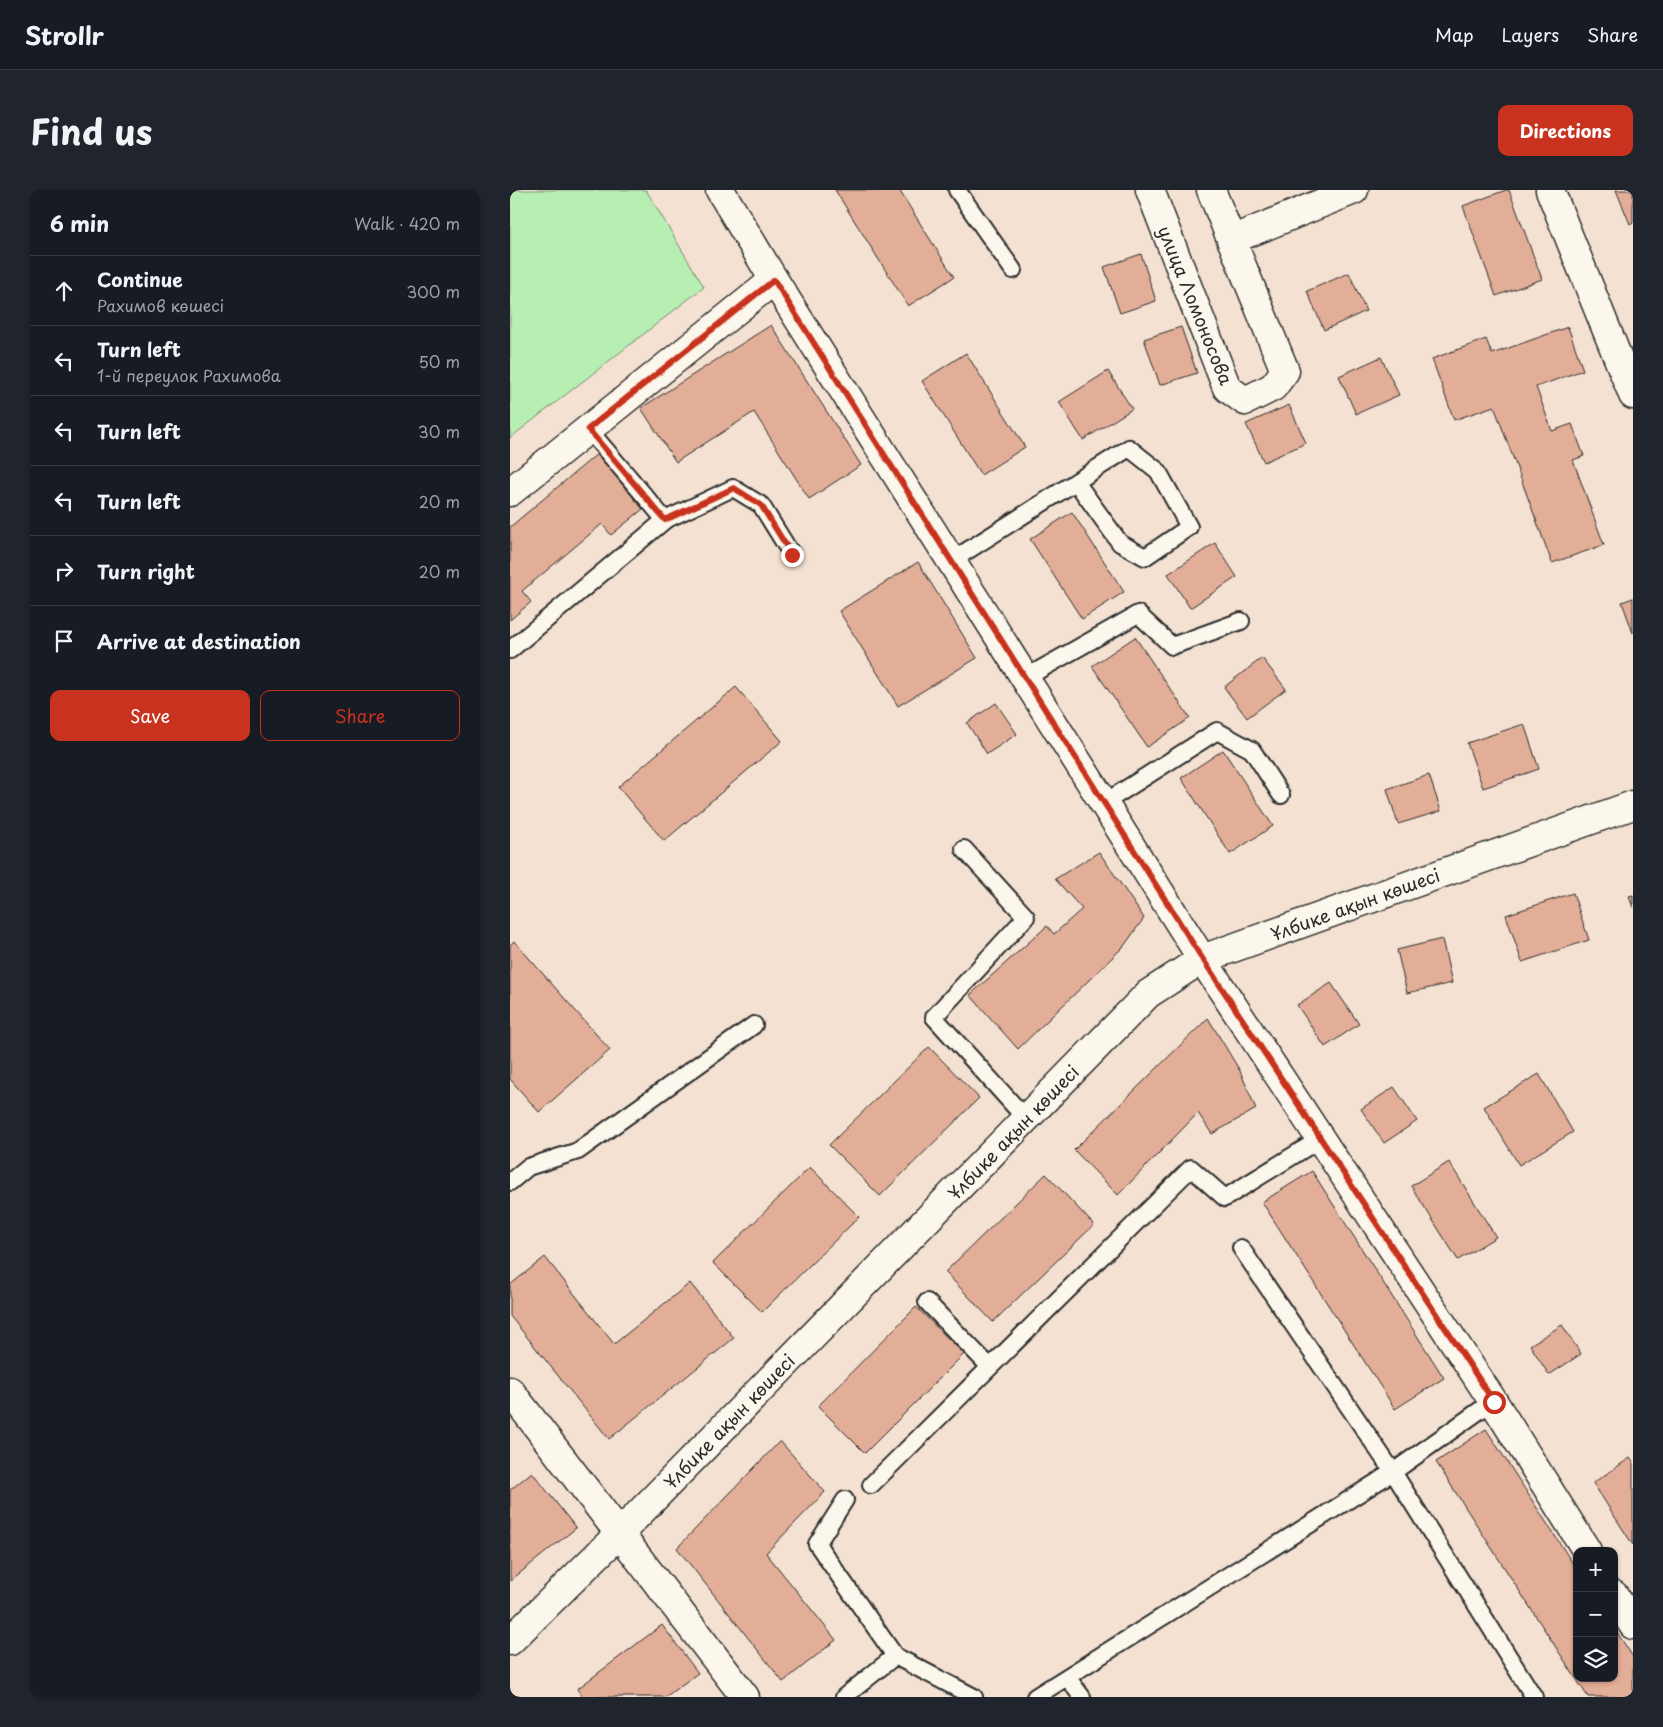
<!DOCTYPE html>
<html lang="en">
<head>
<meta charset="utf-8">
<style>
  body { margin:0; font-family:"Playpen Sans",sans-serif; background:#20242c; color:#f1f3f6 }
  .controls { position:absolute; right:15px; bottom:15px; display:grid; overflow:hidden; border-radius:10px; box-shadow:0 1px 4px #0004 }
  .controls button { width:45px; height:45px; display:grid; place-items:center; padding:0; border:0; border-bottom:1px solid #363941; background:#171b24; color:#f1f3f6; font:25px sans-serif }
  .stop { position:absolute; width:15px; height:15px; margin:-11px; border:4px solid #c8321e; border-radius:50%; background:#fff }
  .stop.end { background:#c8321e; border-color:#fff; box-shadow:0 1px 5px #0008 }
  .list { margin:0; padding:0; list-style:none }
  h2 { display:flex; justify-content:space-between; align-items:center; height:65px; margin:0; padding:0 20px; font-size:21px }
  h2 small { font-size:16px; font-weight:400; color:#9ea1a6 }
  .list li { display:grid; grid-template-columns:32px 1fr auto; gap:15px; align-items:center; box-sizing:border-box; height:70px; padding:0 20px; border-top:1px solid #363941 }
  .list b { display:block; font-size:19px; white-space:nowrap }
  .list p { margin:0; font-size:16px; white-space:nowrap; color:#9ea1a6 }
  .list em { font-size:16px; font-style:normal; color:#9ea1a6 }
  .actions { display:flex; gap:10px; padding:15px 20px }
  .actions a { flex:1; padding:11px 0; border:1px solid #c8321e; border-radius:10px; text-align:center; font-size:18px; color:#c8321e }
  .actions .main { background:#c8321e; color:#fff }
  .icon { flex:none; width:28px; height:28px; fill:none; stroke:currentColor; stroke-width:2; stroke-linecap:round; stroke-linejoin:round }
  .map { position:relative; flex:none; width:1123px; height:1507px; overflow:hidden; border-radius:10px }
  header { display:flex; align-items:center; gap:30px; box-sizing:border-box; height:70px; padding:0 25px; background:#171b24; border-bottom:1px solid #363941 }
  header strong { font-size:24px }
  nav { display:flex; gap:28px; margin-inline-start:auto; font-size:18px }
  .intro { display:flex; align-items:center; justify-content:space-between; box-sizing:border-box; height:120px; padding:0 30px }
  h1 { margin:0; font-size:35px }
  .button { padding:12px 22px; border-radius:10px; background:#c8321e; color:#fff; font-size:18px; font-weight:700 }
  main { display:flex; gap:30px; padding:0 30px }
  aside { flex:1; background:#171b24; border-radius:10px; box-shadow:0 1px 4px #0004 }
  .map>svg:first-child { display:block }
</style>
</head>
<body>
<header>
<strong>Strollr</strong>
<nav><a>Map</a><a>Layers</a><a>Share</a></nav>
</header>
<div class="intro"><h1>Find us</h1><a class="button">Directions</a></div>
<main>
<aside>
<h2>6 min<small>Walk · 420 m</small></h2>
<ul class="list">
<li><svg class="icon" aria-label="ahead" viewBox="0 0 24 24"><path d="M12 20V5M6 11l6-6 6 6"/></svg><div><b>Continue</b><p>Рахимов көшесі</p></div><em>300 m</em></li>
<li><svg class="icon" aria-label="left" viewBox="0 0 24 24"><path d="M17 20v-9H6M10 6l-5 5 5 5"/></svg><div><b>Turn left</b><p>1-й переулок Рахимова</p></div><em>50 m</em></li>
<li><svg class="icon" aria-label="left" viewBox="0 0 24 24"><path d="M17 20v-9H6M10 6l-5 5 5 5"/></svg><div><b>Turn left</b></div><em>30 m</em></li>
<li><svg class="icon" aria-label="left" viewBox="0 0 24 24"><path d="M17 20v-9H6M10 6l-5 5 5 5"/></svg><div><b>Turn left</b></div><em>20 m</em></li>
<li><svg class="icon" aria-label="right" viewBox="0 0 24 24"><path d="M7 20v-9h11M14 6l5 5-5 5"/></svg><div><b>Turn right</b></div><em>20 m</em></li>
<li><svg class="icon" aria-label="arrive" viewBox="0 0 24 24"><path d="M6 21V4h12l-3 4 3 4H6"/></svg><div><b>Arrive at destination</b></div></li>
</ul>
<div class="actions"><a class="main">Save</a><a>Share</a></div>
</aside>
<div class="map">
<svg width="1123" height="1507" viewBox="0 0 1123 1507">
  <rect width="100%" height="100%" fill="#f4e1d2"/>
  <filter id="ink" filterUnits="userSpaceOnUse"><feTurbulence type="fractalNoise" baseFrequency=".02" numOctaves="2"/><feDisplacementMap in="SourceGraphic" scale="10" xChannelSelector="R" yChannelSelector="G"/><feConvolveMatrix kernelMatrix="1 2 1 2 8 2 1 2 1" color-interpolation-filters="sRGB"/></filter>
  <g filter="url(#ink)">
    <path fill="#b7efb2" stroke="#718d6e" d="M0 0H136L194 97 0 248Z"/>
    <path fill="#e3ae97" stroke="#2b2b2b" d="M325 0H389L444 87 398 116Z
      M996 0H999L1032 89 986 106 953 16Z
      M1106 0H1123V32L1120 34Z
      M631 64 646 111 610 123 594 77Z
      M839 83 856 121 814 140 797 101Z
      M261 135 351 275 299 309 244 222 166 272 131 218Z
      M671 137 687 183 650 195 634 149Z
      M1058 137 1073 180 1026 197 1042 241 1062 234 1074 266 1063 270 1094 355 1042 373 984 216 944 230 922 169 976 149 982 164Z
      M456 163 515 257 471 285 412 191Z
      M871 167 889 205 846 224 829 186Z
      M598 181 622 219 573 250 549 212Z
      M779 215 796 253 754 272 736 234Z
      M87 264 133 319 101 345 92 334 12 401 21 412 0 430V337Z
      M562 322 614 402 572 429 520 349Z
      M705 353 727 387 680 418 658 384Z
      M408 372 467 468 388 516 329 421Z
      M1123 408V443L1112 412Z
      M625 447 680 528 637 557 582 476Z
      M752 468 776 499 737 528 714 497Z
      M226 497 272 551 154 651 108 597Z
      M486 513 507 544 477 564 457 533Z
      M1014 534 1029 579 973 598 957 553Z
      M713 560 763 636 720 664 671 588Z
      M919 585 931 621 888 634 877 599Z
      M589 662 634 728 614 756 508 859 460 805 537 736 544 744 572 719 545 689Z
      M1063 703 1079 750 1012 772 996 725Z
      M1123 705V718L1119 706Z
      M932 749 942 793 897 803 887 760Z
      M4 751 100 860 29 922 0 889V755Z
      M821 793 849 834 815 857 787 815Z
      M698 828 730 881 746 919 702 944 688 923 608 1005 564 960Z
      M419 857 469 908 370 1006 319 955Z
      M1029 884 1063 942 1009 975 974 917Z
      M884 897 907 931 874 953 851 919Z
      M939 972 986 1047 948 1070 901 996Z
      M300 977 349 1027 252 1122 203 1073Z
      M802 981 934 1188 885 1219 752 1012Z
      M536 984 584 1035 483 1132 435 1082Z
      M35 1067 104 1154 180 1093 224 1148 99 1249 0 1126V1095Z
      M406 1117 454 1164 355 1263 308 1216Z
      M1052 1135 1071 1164 1039 1185 1020 1155Z
      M976 1239 1067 1380V1488H1104V1438L1123 1467V1507H1078L926 1272Z
      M270 1251 315 1302 256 1363 326 1450 273 1492 167 1358Z
      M1120 1268 1123 1272V1355L1083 1293Z
      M22 1282 66 1338 0 1391V1300Z
      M152 1435 188 1483 155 1507H73L67 1499Z"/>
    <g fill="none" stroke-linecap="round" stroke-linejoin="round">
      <g stroke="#2b2b2b" stroke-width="20">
        <path id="lane" d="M447 0 503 80
          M78 239 155 330
          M441 371 619 258 648 281 679 337 635 367 610 353 566 292
          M0 460 155 330 223 298 251 315 282 365
          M515 488 628 424 662 456 731 431
          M594 613 707 541 742 560 771 605
          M454 659 516 727 424 827 516 929
          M0 992 18 977 68 961 244 835
          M731 1058 883 1282 1024 1507
          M417 1112 480 1177
          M361 1295 681 978 715 1008 810 949
          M335 1310 307 1354 385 1466 464 1507
          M557 1487 572 1507
          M334 1507 385 1466
          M525 1507 883 1282 983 1211"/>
      </g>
      <g stroke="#2b2b2b" stroke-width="31">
        <path id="street" d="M640 0 717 198 735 211 763 197 775 181 701 0
          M1040 0 1123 205
          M721 50 844 0
          M0 302 264 90
          M0 1201 235 1507"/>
      </g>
      <g stroke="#2b2b2b" stroke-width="31">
        <path id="secondary" d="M210 0 264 90 692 769 983 1211 1077 1361
          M1104 1405 1123 1435
          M0 1451 109 1344 638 804 692 769 1123 615"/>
      </g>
      <use href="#lane" stroke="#fbf7ec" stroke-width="16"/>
      <use href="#street" stroke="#fbf7ec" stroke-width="28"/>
      <use href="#secondary" stroke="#fbf7ec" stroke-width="28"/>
    </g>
  </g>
  <g fill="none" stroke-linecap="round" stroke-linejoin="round" filter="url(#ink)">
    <path stroke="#c8321e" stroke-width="6" d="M282 365 251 315 224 298 155 330 78 239 264 90 692 768 984 1212"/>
  </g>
  <g text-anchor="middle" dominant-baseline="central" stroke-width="4" stroke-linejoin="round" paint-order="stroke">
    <g font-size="18" fill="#2b2b2b" stroke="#fbf7ec">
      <text transform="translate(686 115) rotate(68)">улица Ломоносова</text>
      <text transform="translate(845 714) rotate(-20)">Ұлбике ақын көшесі</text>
      <text transform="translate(503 942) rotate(-46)">Ұлбике ақын көшесі</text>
      <text transform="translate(219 1231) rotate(-46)">Ұлбике ақын көшесі</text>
    </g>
  </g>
</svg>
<div class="controls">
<button>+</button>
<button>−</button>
<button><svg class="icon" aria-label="layers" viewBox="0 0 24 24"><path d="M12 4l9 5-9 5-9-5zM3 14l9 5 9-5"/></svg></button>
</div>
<div class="stop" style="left:984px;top:1212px"></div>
<div class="stop end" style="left:282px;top:365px"></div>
</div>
</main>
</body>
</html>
